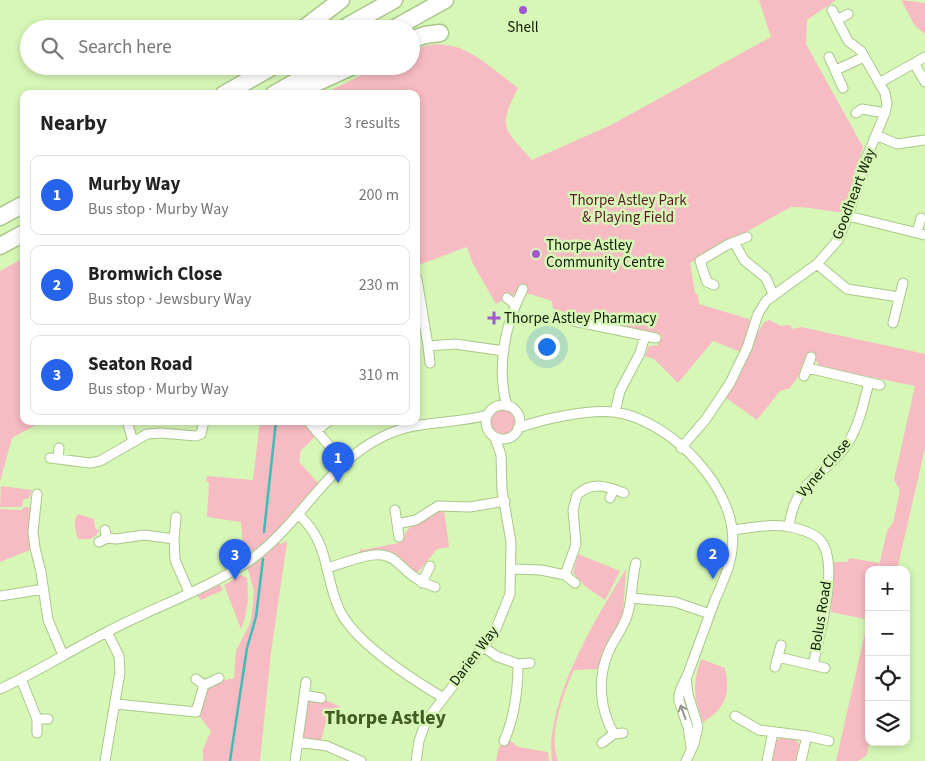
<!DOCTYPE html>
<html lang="en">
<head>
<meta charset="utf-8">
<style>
  body { margin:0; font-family:"Source Sans 3",sans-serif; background:#f6f6f6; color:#222 }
  .controls { position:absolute; right:15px; bottom:15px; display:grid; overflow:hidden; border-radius:10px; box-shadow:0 2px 8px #0003 }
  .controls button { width:45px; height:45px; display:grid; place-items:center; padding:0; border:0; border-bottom:1px solid #e0e0e0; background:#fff; color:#222; font:25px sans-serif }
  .you { position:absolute; left:546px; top:346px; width:18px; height:18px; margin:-12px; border:4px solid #fff; border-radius:50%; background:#1a73e8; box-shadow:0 0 0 8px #1a73e833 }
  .badge { display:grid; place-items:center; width:32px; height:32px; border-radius:50%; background:#2563eb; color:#fff; font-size:16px; font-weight:700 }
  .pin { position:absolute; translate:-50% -41px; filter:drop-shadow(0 1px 2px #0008) }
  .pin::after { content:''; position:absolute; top:26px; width:18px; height:15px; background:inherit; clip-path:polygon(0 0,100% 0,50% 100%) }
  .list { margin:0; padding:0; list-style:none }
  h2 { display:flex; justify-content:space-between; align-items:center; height:65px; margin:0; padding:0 20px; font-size:21px }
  h2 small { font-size:16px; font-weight:400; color:#767676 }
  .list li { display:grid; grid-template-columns:32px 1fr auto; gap:15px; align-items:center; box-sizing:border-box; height:80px; margin:0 10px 10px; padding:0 10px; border:1px solid #e0e0e0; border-radius:10px }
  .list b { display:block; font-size:19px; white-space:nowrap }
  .list p { margin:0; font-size:16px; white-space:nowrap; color:#767676 }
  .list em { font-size:16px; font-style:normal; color:#767676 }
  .icon { flex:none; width:28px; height:28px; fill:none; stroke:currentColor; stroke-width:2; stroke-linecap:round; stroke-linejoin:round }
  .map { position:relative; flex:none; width:925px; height:761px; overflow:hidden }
  .search { position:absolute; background:#fff; box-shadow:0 2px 8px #0003; left:20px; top:20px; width:400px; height:55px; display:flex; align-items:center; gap:12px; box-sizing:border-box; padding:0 18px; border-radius:28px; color:#767676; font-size:19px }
  .panel { position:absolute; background:#fff; box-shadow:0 2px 8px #0003; left:20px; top:90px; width:400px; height:335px; border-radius:10px }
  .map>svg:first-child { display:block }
</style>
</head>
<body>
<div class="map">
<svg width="925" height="761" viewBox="0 0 925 761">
  <rect width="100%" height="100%" fill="#d7f7b7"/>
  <path fill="#f7bbc3" d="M759 0H836L807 20 806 44 863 147 844 212C826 212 809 206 791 207L690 263 695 293 698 295 699 304 755 321 752 332 759 331 764 322 769 320 781 326 790 325 793 329 801 327 925 354V448L897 570H878L887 531 893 523 900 490 894 480 915 386 822 367 819 365 813 356 804 361 797 378 790 388 780 391 757 420 722 395 746 348 738 351 713 341 678 383 654 359 645 356 649 346 658 345 659 336 663 338 661 335 553 309 552 301 520 291 496 304 472 262 467 247 416 266V94H323L380 66H411V51C455 30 484 63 518 88 497 129 504 128 532 160L611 125 771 37Z
    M901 0 925 3V34L915 26Z
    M24 258V421H43L12 438 0 482V271Z
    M485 422a17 17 0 1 1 34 0a17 17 0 1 1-34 0Z
    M260 421H308L316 431 313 439 301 450 299 462 321 486 274 540 281 544 286 541 287 543 271 652 260 761H203V749L211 731 196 712 204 685 234 678 236 651 251 621 254 591 246 562 254 556 248 544 243 545 241 522 207 517 209 483 206 480 207 476 253 480Z
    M1 486 32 490 29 498 23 500 22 507H0Z
    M24 507 34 508 35 548 0 562V509L21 510Z
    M444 509 449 547 437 549 418 572 415 573 397 557 349 558V556L359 553 361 548 363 550 398 543 410 527 433 512Z
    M78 514 94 519 95 528 99 530C95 540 88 540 78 539 76 532 72 520 78 514Z
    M578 554 620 571 605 600 586 587 573 573Z
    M850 558 879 563 877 570H869V604L865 619 831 612 834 562H847Z
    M626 569 623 614 600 669 574 670C563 695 548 734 558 761H552C545 701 596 618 626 569Z
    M241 575 247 578C249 595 248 613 241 629L224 585Z
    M217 579 223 590 201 600 193 590Z
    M869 615V742L867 755 858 761H836Z
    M701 659 725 668C725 673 727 675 727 680 729 700 720 712 703 722 694 698 692 684 701 659Z
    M304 695 321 698 341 707 339 711 332 712 326 722 320 745 298 742Z
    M781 738 796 740 799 744 796 761H770L776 740Z
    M504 741H511L518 747 548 752 549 761H496L499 747Z"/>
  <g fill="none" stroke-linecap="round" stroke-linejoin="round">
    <path stroke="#3cbeb7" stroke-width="2.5" d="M264 532 276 421
      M230 761 247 648 256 617 263 559"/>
    <g stroke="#a9c78a" stroke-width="11">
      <path id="street" d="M837 20 848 14
        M829 57 843 88
        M915 65 925 82
        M836 70 864 57
        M879 83 925 57
        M856 113 862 109 885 113
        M876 135 897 144 925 140
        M848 216 925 235
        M917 232 921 218
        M735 244 744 260 766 278 773 294
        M817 264 847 289 899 297
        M417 279 428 346 455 344 504 351
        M714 285 707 282 700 261 727 245 747 237
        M507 298 515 304
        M573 321 656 338
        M893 323 903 283
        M428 346 430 363
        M808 368 880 385
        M804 376 811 357
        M486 422a17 17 0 1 1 34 0a17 17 0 1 1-34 0Z
        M507 406C496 368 505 324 523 289
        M615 412 620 391 640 353 645 336
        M127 421 133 442
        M308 421 344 463
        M518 428C543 419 588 409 614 412 670 419 741 491 732 550 730 567 722 584 715 600 706 624 698 647 689 671 686 680 681 686 679 695V701L688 727 691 747
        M316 431 329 421
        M681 448 706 419 730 383 747 348 758 314 766 301 817 264 838 240 848 216 866 159 885 113 887 104 885 93 861 51 848 41 832 10
        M50 458 90 463 100 461 147 434 161 433 196 436 201 434 204 421
        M58 459 59 448
        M37 494 33 532 35 548 41 572 48 620 63 655
        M610 498 614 489
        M395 510 399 537
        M298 514C331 544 323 575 340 611 356 643 412 679 442 697
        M397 524 416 520 438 506 470 507 505 501
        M789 526C795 482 818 480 843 450 858 431 863 406 869 382
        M732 530C751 528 772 523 790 527 800 529 814 533 821 541 840 566 819 636 813 665
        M107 538 116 539 144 535 174 539 175 560 189 592
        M174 539 176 517
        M99 542 107 538 105 530
        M327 568C348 563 379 545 397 562 411 575 417 581 435 587
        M512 569 541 570 565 575 576 544 573 510 577 495C592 481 607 486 624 493
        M565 575 575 583
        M422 583 430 566
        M0 596 44 589
        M631 598 675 602 710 614
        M484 647 496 656 518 664C518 692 515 716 504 741
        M778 657 825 668
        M518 664 530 663
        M775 667 781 645
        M21 679 37 719V733
        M196 679 204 685 219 678
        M0 689C37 672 71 650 107 632 152 608 203 591 246 563 299 528 326 463 384 436 420 419 452 425 487 415
        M304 695 321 698
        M116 704 196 712 204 685
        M735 716 759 730 807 736 829 741
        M37 719H48
        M614 734C600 710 597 680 608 653 613 640 623 629 627 616 633 598 631 581 636 563
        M298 742 327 746 361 761
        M602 743 614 734 623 733
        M105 761 120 672 119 656 107 632
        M295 761 306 682
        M416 761 419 741 426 721 495 631 510 594 511 542 502 490 501 455 495 438
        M686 761 694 744 698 726 688 694 686 678
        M767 761 773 732
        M801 761 807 736"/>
    </g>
    <g stroke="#a9c78a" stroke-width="19">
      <path id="highway" d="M303 29 341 0
        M342 29 394 0
        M393 29 445 0
        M411 40 425 35 440 33
        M224 94 274 66
        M274 94 324 66
        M292 94 353 66
        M0 217 24 204
        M0 246 24 233"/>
    </g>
    <use href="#street" stroke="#fff" stroke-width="9"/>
    <use href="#highway" stroke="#fff" stroke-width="16"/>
  </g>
  <defs><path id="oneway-shaft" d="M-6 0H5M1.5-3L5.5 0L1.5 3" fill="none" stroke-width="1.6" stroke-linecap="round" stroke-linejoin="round" transform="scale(1.25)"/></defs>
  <use stroke="#93988e" href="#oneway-shaft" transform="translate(683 712) rotate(-110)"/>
  <g fill="#9f59cd" stroke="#d7f7b7" stroke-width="2">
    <circle cx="523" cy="10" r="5"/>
    <circle cx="536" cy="254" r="5"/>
    <path d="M491.5 310.5h5v5h5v5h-5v5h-5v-5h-5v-5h5z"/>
  </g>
  <g text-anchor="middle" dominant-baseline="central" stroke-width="5" stroke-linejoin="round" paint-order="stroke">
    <g font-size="15" fill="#101b04" stroke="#d7f7b7" text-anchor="start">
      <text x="523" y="27" text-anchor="middle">Shell</text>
      <text x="546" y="245">Thorpe Astley<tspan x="546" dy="17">Community Centre</tspan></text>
      <text x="504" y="318">Thorpe Astley Pharmacy</text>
    </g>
    <g font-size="15" fill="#101b04" stroke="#d7f7b7">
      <text transform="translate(854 194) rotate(-69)">Goodheart Way</text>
      <text transform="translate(824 468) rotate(-49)">Vyner Close</text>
      <text transform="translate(821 616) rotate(-81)">Bolus Road</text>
      <text transform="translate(474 656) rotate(-53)">Darien Way</text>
    </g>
    <g font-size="15" fill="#5c1728" stroke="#d7f7b7">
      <text x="628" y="200">Thorpe Astley Park<tspan x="628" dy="17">&amp; Playing Field</tspan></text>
    </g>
    <g font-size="20" font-weight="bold" fill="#425c22" stroke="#d7f7b7">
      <text x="385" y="718">Thorpe Astley</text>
    </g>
  </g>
</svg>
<div class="controls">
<button>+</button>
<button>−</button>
<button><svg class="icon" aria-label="locate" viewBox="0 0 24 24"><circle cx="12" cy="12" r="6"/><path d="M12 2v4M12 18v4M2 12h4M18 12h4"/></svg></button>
<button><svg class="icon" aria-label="layers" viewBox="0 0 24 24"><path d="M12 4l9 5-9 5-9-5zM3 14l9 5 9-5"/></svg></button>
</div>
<div class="you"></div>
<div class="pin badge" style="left:338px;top:483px">1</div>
<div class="pin badge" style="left:713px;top:579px">2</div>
<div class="pin badge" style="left:235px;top:580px">3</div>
<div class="search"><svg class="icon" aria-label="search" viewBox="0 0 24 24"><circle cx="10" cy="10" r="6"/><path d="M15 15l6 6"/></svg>Search here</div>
<section class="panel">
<h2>Nearby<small>3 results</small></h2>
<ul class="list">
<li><span class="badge">1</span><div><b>Murby Way</b><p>Bus stop · Murby Way</p></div><em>200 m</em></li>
<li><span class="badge">2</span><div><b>Bromwich Close</b><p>Bus stop · Jewsbury Way</p></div><em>230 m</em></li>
<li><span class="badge">3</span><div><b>Seaton Road</b><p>Bus stop · Murby Way</p></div><em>310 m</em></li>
</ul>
</section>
</div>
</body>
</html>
